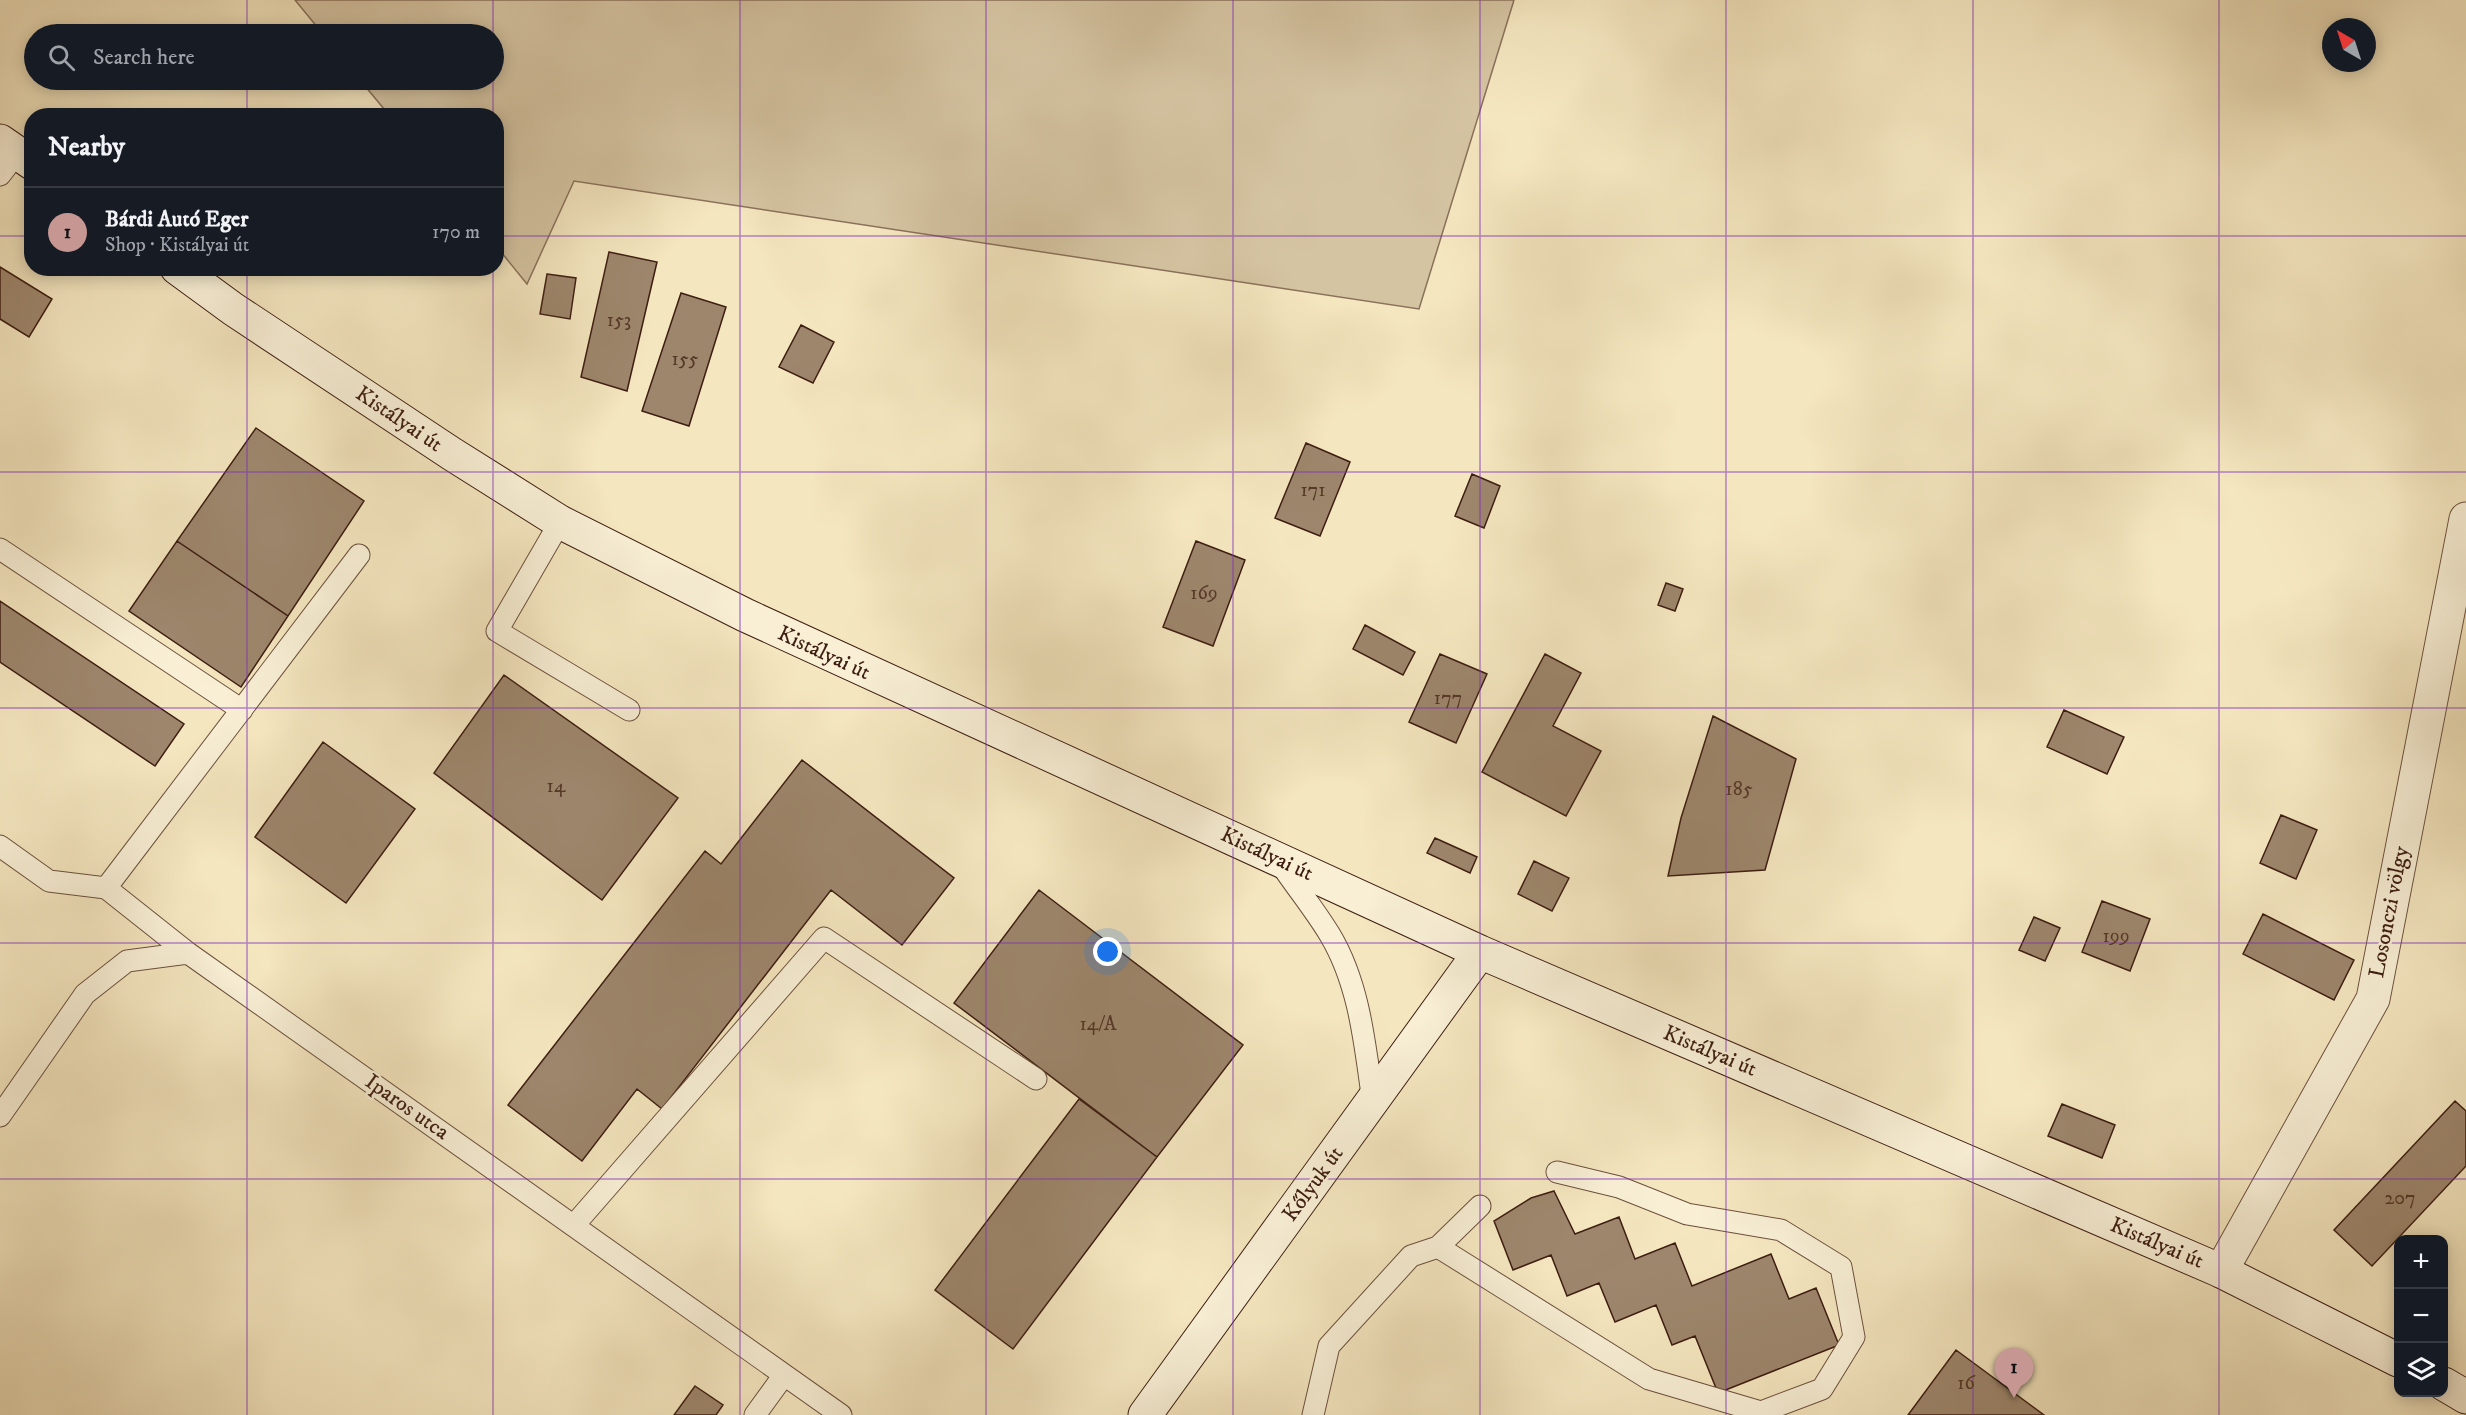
<!DOCTYPE html>
<html lang="en">
<head>
<meta charset="utf-8">
<style>
  body { margin:0; font-family:"IM FELL DW Pica",serif; background:#242831; color:#f1f3f6 }
  .controls { position:absolute; right:18px; bottom:18px; display:grid; overflow:hidden; border-radius:12px; box-shadow:0 3px 15px #0003 }
  .controls button { width:54px; height:54px; display:grid; place-items:center; padding:0; border:0; border-bottom:2px solid #363941; background:#171b24; color:#f1f3f6; font:30px sans-serif }
  .compass { position:absolute; left:2322px; top:18px; width:54px; height:54px; border-radius:50%; background:#171b24; box-shadow:0 3px 15px #0003; rotate:321deg }
  .you { position:absolute; left:1108px; top:952px; width:21px; height:21px; margin:-15px; border:4px solid #fff; border-radius:50%; background:#1a73e8; box-shadow:0 0 0 9px #1a73e833 }
  .badge { display:grid; place-items:center; width:39px; height:39px; border-radius:50%; background:#c59692; color:#111; font-size:20px; font-weight:700 }
  .pin { position:absolute; translate:-50% -50px; filter:drop-shadow(0 2px 3px #0008) }
  .pin::after { content:''; position:absolute; top:32px; width:21px; height:18px; background:inherit; clip-path:polygon(0 0,100% 0,50% 100%) }
  .list { margin:0; padding:0; list-style:none }
  h2 { display:flex; justify-content:space-between; align-items:center; height:78px; margin:0; padding:0 24px; font-size:26px }
  h2 small { font-size:20px; font-weight:400; color:#9ea1a6 }
  .list li { display:grid; grid-template-columns:39px 1fr auto; gap:18px; align-items:center; box-sizing:border-box; height:90px; padding:0 24px; border-top:2px solid #363941 }
  .list b { display:block; font-size:22px; white-space:nowrap }
  .list p { margin:0; font-size:20px; white-space:nowrap; color:#9ea1a6 }
  .list em { font-size:20px; font-style:normal; color:#9ea1a6 }
  .icon { flex:none; width:33px; height:33px; fill:none; stroke:currentColor; stroke-width:2; stroke-linecap:round; stroke-linejoin:round }
  .map { position:relative; flex:none; width:2466px; height:1415px; overflow:hidden }
  .search { position:absolute; background:#171b24; box-shadow:0 3px 15px #0003; left:24px; top:24px; width:480px; height:66px; display:flex; align-items:center; gap:15px; box-sizing:border-box; padding:0 21px; border-radius:33px; color:#9ea1a6; font-size:22px }
  .panel { position:absolute; background:#171b24; box-shadow:0 3px 15px #0003; left:24px; top:108px; width:480px; height:168px; border-radius:24px }
  .map>svg:first-child { display:block }
</style>
</head>
<body>
<div class="map">
<svg width="2466" height="1415" viewBox="0 0 2466 1415">
  <rect width="100%" height="100%" fill="#f4e6bf"/>
  <filter id="stains"><feTurbulence type="fractalNoise" baseFrequency=".00333" numOctaves="4"/><feColorMatrix values="0 0 0 0 .2 0 0 0 0 .09 0 0 0 0 .02 0 0 0 .5 -.17"/></filter>
  <radialGradient id="worn" r=".72"><stop offset=".6" stop-color="#630" stop-opacity="0"/><stop offset="1" stop-color="#630" stop-opacity=".3"/></radialGradient>
  <path fill="#d5c4a2" stroke="#8a715a" stroke-width="1.5" d="M295 0H1514L1419 309 574 181 527 284 497 247 496 116 389 115 360 80H494V34H323Z"/>
  <path fill="#9d866c" stroke="#3e1e12" stroke-width="1.5" d="M609 252 657 262 627 391 581 377Z
    M0 267 52 299 29 337 0 319Z
    M547 274 576 278 570 319 540 314Z
    M681 293 726 307 689 426 642 411Z
    M801 325 834 342 813 383 779 367Z
    M256 428 364 501 288 616 177 541Z
    M1306 443 1350 462 1320 536 1275 518Z
    M1472 474 1500 486 1484 528 1455 516Z
    M177 541 288 616 241 687 129 611Z
    M1196 541 1245 560 1213 646 1163 627Z
    M1666 583 1683 589 1675 611 1658 605Z
    M0 601 184 724 155 766 0 662Z
    M1365 625 1415 652 1403 675 1353 649Z
    M1440 654 1487 674 1456 743 1409 722Z
    M1545 654 1581 673 1553 726 1601 751 1566 816 1482 772Z
    M504 675 678 798 602 900 434 773Z
    M2064 710 2124 737 2107 774 2047 747Z
    M1713 716 1796 759 1765 870 1668 876 1681 818Z
    M323 742 415 809 346 903 255 837Z
    M802 760 954 878 902 945 831 890 662 1109 637 1089 582 1161 508 1105 705 851 721 864Z
    M2281 815 2317 830 2296 879 2260 863Z
    M1435 838 1477 857 1470 873 1427 853Z
    M1534 861 1569 878 1552 911 1518 894Z
    M1039 890 1243 1045 1157 1157 954 1003Z
    M2102 901 2150 919 2130 971 2082 952Z
    M2263 914 2354 960 2334 1000 2243 954Z
    M2034 917 2060 928 2045 961 2019 950Z
    M1079 1099 1157 1157 1013 1349 935 1290Z
    M2455 1101 2466 1111V1166L2372 1266 2334 1230Z
    M2062 1104 2115 1125 2102 1158 2048 1136Z
    M1554 1191 1575 1234 1619 1217 1635 1259 1675 1243 1692 1286 1771 1254 1789 1299 1816 1288 1839 1345 1718 1393 1695 1336 1672 1345 1656 1305 1615 1322 1599 1283 1567 1296 1551 1255 1513 1270 1494 1221 1531 1198Z
    M1956 1350 2044 1415H1908Z
    M695 1386 723 1405 716 1415H674Z"/>
  <g fill="none" stroke-linecap="round" stroke-linejoin="round">
    <g stroke="#6c503d" stroke-width="23">
      <path id="service" d="M0 175 17 153
        M560 522 497 631 629 710
        M0 549 242 710
        M0 846 49 881 106 888 188 953 841 1415
        M1280 863C1296 887 1315 910 1330 935 1360 985 1365 1046 1373 1102
        M106 888 359 555
        M0 1116 85 994 127 961 188 953
        M575 1224 824 938 1036 1079
        M1438 1247 1480 1206
        M755 1415 784 1375
        M1313 1415 1329 1346 1411 1256 1438 1247 1649 1379 1761 1412 1822 1389 1854 1337 1841 1267 1781 1230 1687 1214 1619 1187 1557 1172"/>
    </g>
    <g stroke="#6c503d" stroke-width="35">
      <path id="minor" d="M2221 1271 2373 999 2466 519"/>
    </g>
    <g stroke="#3e1e12" stroke-width="35">
      <path id="secondary" d="M0 141 32 163
        M177 268 233 309 452 454 560 522 745 615 1480 952 2221 1271 2398 1360
        M2444 1384 2466 1397
        M1145 1415 1480 952"/>
    </g>
    <use href="#service" stroke="#f8efd5" stroke-width="21"/>
    <use href="#minor" stroke="#f8efd5" stroke-width="33"/>
    <use href="#secondary" stroke="#f8efd5" stroke-width="33"/>
  </g>
  <path fill="none" stroke="#7b2cbf" stroke-width="1.5" stroke-opacity="0.55" d="M247 0V34M493 0V34M740 0V1415M986 0V1415M1233 0V1415M1480 0V1415M1726 0V1415M1973 0V1415M2219 0V1415M247 80V116M493 80V116M0 236H32M496 236H2466M247 268V1415M493 268V1415M0 472H2466M0 708H2466M0 943H2466M0 1179H2466"/>
  <g text-anchor="middle" dominant-baseline="central" stroke-width="5" stroke-linejoin="round" paint-order="stroke">
    <g font-size="20" fill="#563828">
      <text x="619" y="320">153</text>
      <text x="685" y="359">155</text>
      <text x="1313" y="490">171</text>
      <text x="1204" y="593">169</text>
      <text x="1448" y="698">177</text>
      <text x="556" y="786">14</text>
      <text x="1739" y="789">185</text>
      <text x="2116" y="936">199</text>
      <text x="1098" y="1024">14/A</text>
      <text x="2400" y="1198">207</text>
      <text x="1966" y="1383">16</text>
    </g>
    <g font-size="22" fill="#3e1e12" stroke="#f8efd5">
      <text transform="translate(399 419) rotate(34)">Kistályai út</text>
      <text transform="translate(824 653) rotate(25)">Kistályai út</text>
      <text transform="translate(1267 854) rotate(25)">Kistályai út</text>
      <text transform="translate(2389 912) rotate(-79)">Losonczi völgy</text>
      <text transform="translate(1710 1051) rotate(23)">Kistályai út</text>
      <text transform="translate(407 1107) rotate(35)">Iparos utca</text>
      <text transform="translate(1313 1184) rotate(-54)">Kőlyuk út</text>
      <text transform="translate(2157 1243) rotate(23)">Kistályai út</text>
    </g>
  </g>
  <rect width="100%" height="100%" filter="url(#stains)"/>
  <rect width="100%" height="100%" fill="url(#worn)"/>
</svg>
<div class="controls">
<button>+</button>
<button>−</button>
<button><svg class="icon" aria-label="layers" viewBox="0 0 24 24"><path d="M12 4l9 5-9 5-9-5zM3 14l9 5 9-5"/></svg></button>
</div>
<svg class="compass" viewBox="-18 -18 36 36"><path d="M0-13l5 13h-10z" fill="#e53935"/><path d="M0 13l5-13h-10z" fill="#9ea1a6"/></svg>
<div class="you"></div>
<div class="pin badge" style="left:2014px;top:1398px">1</div>
<div class="search"><svg class="icon" aria-label="search" viewBox="0 0 24 24"><circle cx="10" cy="10" r="6"/><path d="M15 15l6 6"/></svg>Search here</div>
<section class="panel">
<h2>Nearby<small></small></h2>
<ul class="list">
<li><span class="badge">1</span><div><b>Bárdi Autó Eger</b><p>Shop · Kistályai út</p></div><em>170 m</em></li>
</ul>
</section>
</div>
</body>
</html>
